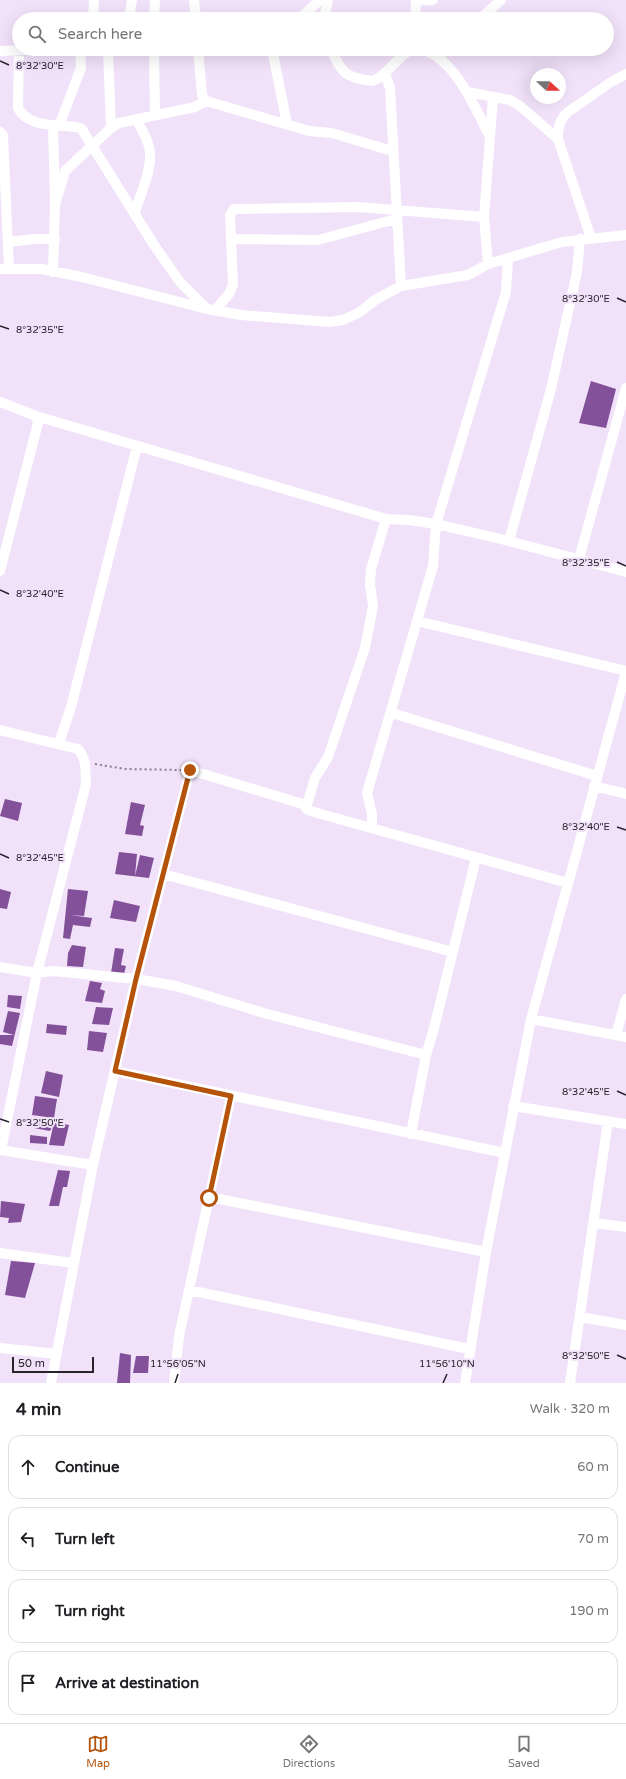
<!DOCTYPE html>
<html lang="en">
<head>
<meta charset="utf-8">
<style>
  body { margin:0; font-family:"Varela Round",sans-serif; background:#f2f2f2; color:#202124 }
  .compass { position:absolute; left:530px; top:68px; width:36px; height:36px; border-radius:50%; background:#fff; box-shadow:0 4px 16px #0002; rotate:111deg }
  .scale { position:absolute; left:12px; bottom:10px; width:82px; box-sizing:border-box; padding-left:4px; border:2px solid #28232b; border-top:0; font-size:11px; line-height:14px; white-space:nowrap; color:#28232b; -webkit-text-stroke:3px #f1e1f9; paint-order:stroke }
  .stop { position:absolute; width:12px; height:12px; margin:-9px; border:3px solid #b45309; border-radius:50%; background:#fff }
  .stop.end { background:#b45309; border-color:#fff; box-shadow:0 1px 4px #0008 }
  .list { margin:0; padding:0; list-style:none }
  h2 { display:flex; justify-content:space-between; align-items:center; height:52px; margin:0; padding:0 16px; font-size:17px }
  h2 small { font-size:13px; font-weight:400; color:#757577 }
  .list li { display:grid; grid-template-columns:26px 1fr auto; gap:12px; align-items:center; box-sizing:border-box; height:64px; margin:0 8px 8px; padding:0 8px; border:1px solid #e0e0e0; border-radius:12px }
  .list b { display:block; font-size:15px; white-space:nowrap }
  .list em { font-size:13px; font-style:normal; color:#757577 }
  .icon { flex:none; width:22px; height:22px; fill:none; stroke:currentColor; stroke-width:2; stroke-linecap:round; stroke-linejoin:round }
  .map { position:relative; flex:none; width:626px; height:1383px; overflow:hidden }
  .search { position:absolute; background:#fff; box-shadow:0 4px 16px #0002; left:12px; right:12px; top:12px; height:44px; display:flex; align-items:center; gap:10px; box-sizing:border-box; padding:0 14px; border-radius:22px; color:#757577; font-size:15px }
  .sheet { height:340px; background:#fff }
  nav { display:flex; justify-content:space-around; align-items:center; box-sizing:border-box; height:56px; border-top:1px solid #e0e0e0; background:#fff; font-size:11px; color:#757577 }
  nav a { display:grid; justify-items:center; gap:2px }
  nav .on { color:#b45309 }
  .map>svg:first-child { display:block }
</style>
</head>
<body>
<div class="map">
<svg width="626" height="1383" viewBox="0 0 626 1383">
  <rect width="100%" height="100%" fill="#f1e1f9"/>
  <path fill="#83509a" d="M591 381 616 389 606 428 579 423Z
    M5 799 22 803 18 821 0 816Z
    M131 802 145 805 140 825 144 826 142 836 125 834Z
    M119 852 137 854 135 876 140 855 154 858 149 878 115 874Z
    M0 889 11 892 7 909 0 908Z
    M68 889 88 891 84 916 70 915 92 918 90 927 73 925 70 939 63 938Z
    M114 900 140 906 136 922 110 918Z
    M72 945 86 947 83 967 67 966 68 953Z
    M115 948 124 949 121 965 126 966 124 974 111 973Z
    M90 981 102 983 100 989 105 991 102 1003 85 1001Z
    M8 995 22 996 20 1009 7 1007Z
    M96 1007 113 1008 109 1025 92 1024Z
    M8 1011 20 1013 12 1046 0 1044V1035H14L3 1032Z
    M47 1024 67 1026 66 1035 46 1033Z
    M89 1031 107 1033 103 1052 87 1050Z
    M46 1071 63 1075 59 1097 41 1093Z
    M35 1096 57 1099 54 1118 32 1115Z
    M34 1120 54 1122 69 1125 64 1146 49 1145 54 1122 50 1131 34 1128Z
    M30 1135 47 1137V1144L30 1143Z
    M58 1170 70 1171 67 1187H63L59 1206H49Z
    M1 1201 25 1204 21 1222 8 1223 9 1218 0 1217Z
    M11 1261 35 1263 25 1298 5 1295Z
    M120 1353 131 1355 130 1383H117Z
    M136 1356H149L148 1373H133Z"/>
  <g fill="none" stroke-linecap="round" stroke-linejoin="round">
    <path stroke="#897f8f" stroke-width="2" stroke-dasharray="2 3" stroke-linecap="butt" d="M95 764 125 769 181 770"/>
    <path stroke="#fff" stroke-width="10" d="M194 0 196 19
      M416 1 433 0
      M93 19 94 0
      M129 19 132 0
      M154 19 155 0
      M299 19 320 0
      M324 19 328 0
      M415 19 416 0
      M480 19 501 0
      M108 49 111 128
      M154 49 155 115
      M198 49 202 95 206 101 309 131 332 133 392 151
      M272 49 287 124
      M331 49C342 74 346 78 373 81 389 74 395 58 412 49
      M416 49C452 51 475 108 489 135
      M0 51 48 49
      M19 52 18 108C30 130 61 123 81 128L154 245 180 282 207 309
      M439 59 445 49
      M385 73 390 88 401 286
      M468 92 510 100 520 106 558 139
      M59 126 81 68 80 49
      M0 132 3 135 9 269
      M55 205 65 171 111 128 119 123 195 107 206 101
      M135 212C140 195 150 175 150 157 151 144 142 130 136 119
      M591 238 558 139C558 128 559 120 568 112L611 82 626 74
      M232 239 318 240 396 219
      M8 242 34 239H55
      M488 264 484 217 493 97
      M0 269H42L82 277 207 309 241 315 330 322 343 320 360 312 375 300 401 286 468 275 488 264 562 242 626 235
      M53 272 55 205 53 126
      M215 310 229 294 233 285 230 215 234 209 358 207 484 217
      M0 402 36 416 38 423 0 571
      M36 416 386 519 409 520 436 524 509 541 626 572
      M386 519 371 569 370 584 373 606 365 648 328 757 315 778 306 808 308 810 321 814 568 883
      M509 541 551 389 577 272 580 239
      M579 559 626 388
      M417 621 626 671
      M392 713 597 776
      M0 730 78 749C87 759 85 771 86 784L37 973 1 1150
      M59 743 71 707 137 446
      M594 786 626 794
      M372 828V814L367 793 433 566 436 524 506 292 508 260
      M163 874 453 952
      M0 967 37 973 53 971 136 979 176 986 267 1014 426 1055 434 1028 476 858
      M531 1019 626 1037
      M616 1035 626 999
      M115 1071 505 1153
      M513 1106 626 1124
      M411 1134 426 1055
      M0 1150 93 1165
      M209 1197 486 1252
      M593 1223 626 1227
      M0 1253 73 1263
      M189 1290 469 1349
      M580 1317 626 1325
      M0 1348 57 1354
      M51 1383 93 1165 136 979 190 770 306 805
      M174 1383 179 1336 231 1096
      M465 1383 486 1252 531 1019 626 672
      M570 1383 608 1121"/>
  </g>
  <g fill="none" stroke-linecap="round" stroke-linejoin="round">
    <path stroke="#b45309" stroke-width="5" d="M190 770 136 979 115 1071 231 1096 209 1198"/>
  </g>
  <path fill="none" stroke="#28232b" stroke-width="1.5" d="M0 61 9 65M617 298 626 302M0 326 9 329M617 562 626 566M0 590 9 594M617 827 626 830M0 854 9 858M617 1091 626 1095M0 1119 9 1122M617 1355 626 1359M175 1383 178 1374M443 1383 447 1374"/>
  <g font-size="10" text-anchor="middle" fill="#28232b" stroke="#f1e1f9" stroke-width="4" stroke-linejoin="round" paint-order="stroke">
    <text x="40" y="69">8°32'30"E</text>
    <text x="586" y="302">8°32'30"E</text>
    <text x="40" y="333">8°32'35"E</text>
    <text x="586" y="566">8°32'35"E</text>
    <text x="40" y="597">8°32'40"E</text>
    <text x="586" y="830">8°32'40"E</text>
    <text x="40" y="861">8°32'45"E</text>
    <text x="586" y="1095">8°32'45"E</text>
    <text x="40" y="1126">8°32'50"E</text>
    <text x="586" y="1359">8°32'50"E</text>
    <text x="178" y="1367">11°56'05"N</text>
    <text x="447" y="1367">11°56'10"N</text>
  </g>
</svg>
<svg class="compass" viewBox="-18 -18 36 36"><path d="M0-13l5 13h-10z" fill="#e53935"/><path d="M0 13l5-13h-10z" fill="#757577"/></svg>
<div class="scale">50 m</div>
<div class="stop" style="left:209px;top:1198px"></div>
<div class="stop end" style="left:190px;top:770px"></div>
<div class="search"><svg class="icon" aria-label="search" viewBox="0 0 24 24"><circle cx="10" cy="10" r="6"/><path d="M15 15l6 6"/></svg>Search here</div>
</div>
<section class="sheet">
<h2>4 min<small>Walk · 320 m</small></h2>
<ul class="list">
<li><svg class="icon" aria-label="ahead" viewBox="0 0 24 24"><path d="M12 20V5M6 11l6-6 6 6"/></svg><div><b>Continue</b></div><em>60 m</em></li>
<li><svg class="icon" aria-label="left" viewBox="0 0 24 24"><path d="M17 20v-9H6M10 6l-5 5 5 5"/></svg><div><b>Turn left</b></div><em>70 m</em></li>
<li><svg class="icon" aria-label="right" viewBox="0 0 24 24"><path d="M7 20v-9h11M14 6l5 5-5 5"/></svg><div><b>Turn right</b></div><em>190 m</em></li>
<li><svg class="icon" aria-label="arrive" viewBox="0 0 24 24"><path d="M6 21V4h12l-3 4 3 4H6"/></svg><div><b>Arrive at destination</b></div></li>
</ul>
</section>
<nav>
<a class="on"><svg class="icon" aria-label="map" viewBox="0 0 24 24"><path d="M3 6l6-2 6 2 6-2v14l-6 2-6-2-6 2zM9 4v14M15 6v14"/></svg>Map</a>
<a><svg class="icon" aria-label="directions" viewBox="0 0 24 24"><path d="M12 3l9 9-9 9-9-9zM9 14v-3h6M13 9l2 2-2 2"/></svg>Directions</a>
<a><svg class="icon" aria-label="saved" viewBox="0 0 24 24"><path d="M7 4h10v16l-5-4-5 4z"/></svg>Saved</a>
</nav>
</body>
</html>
